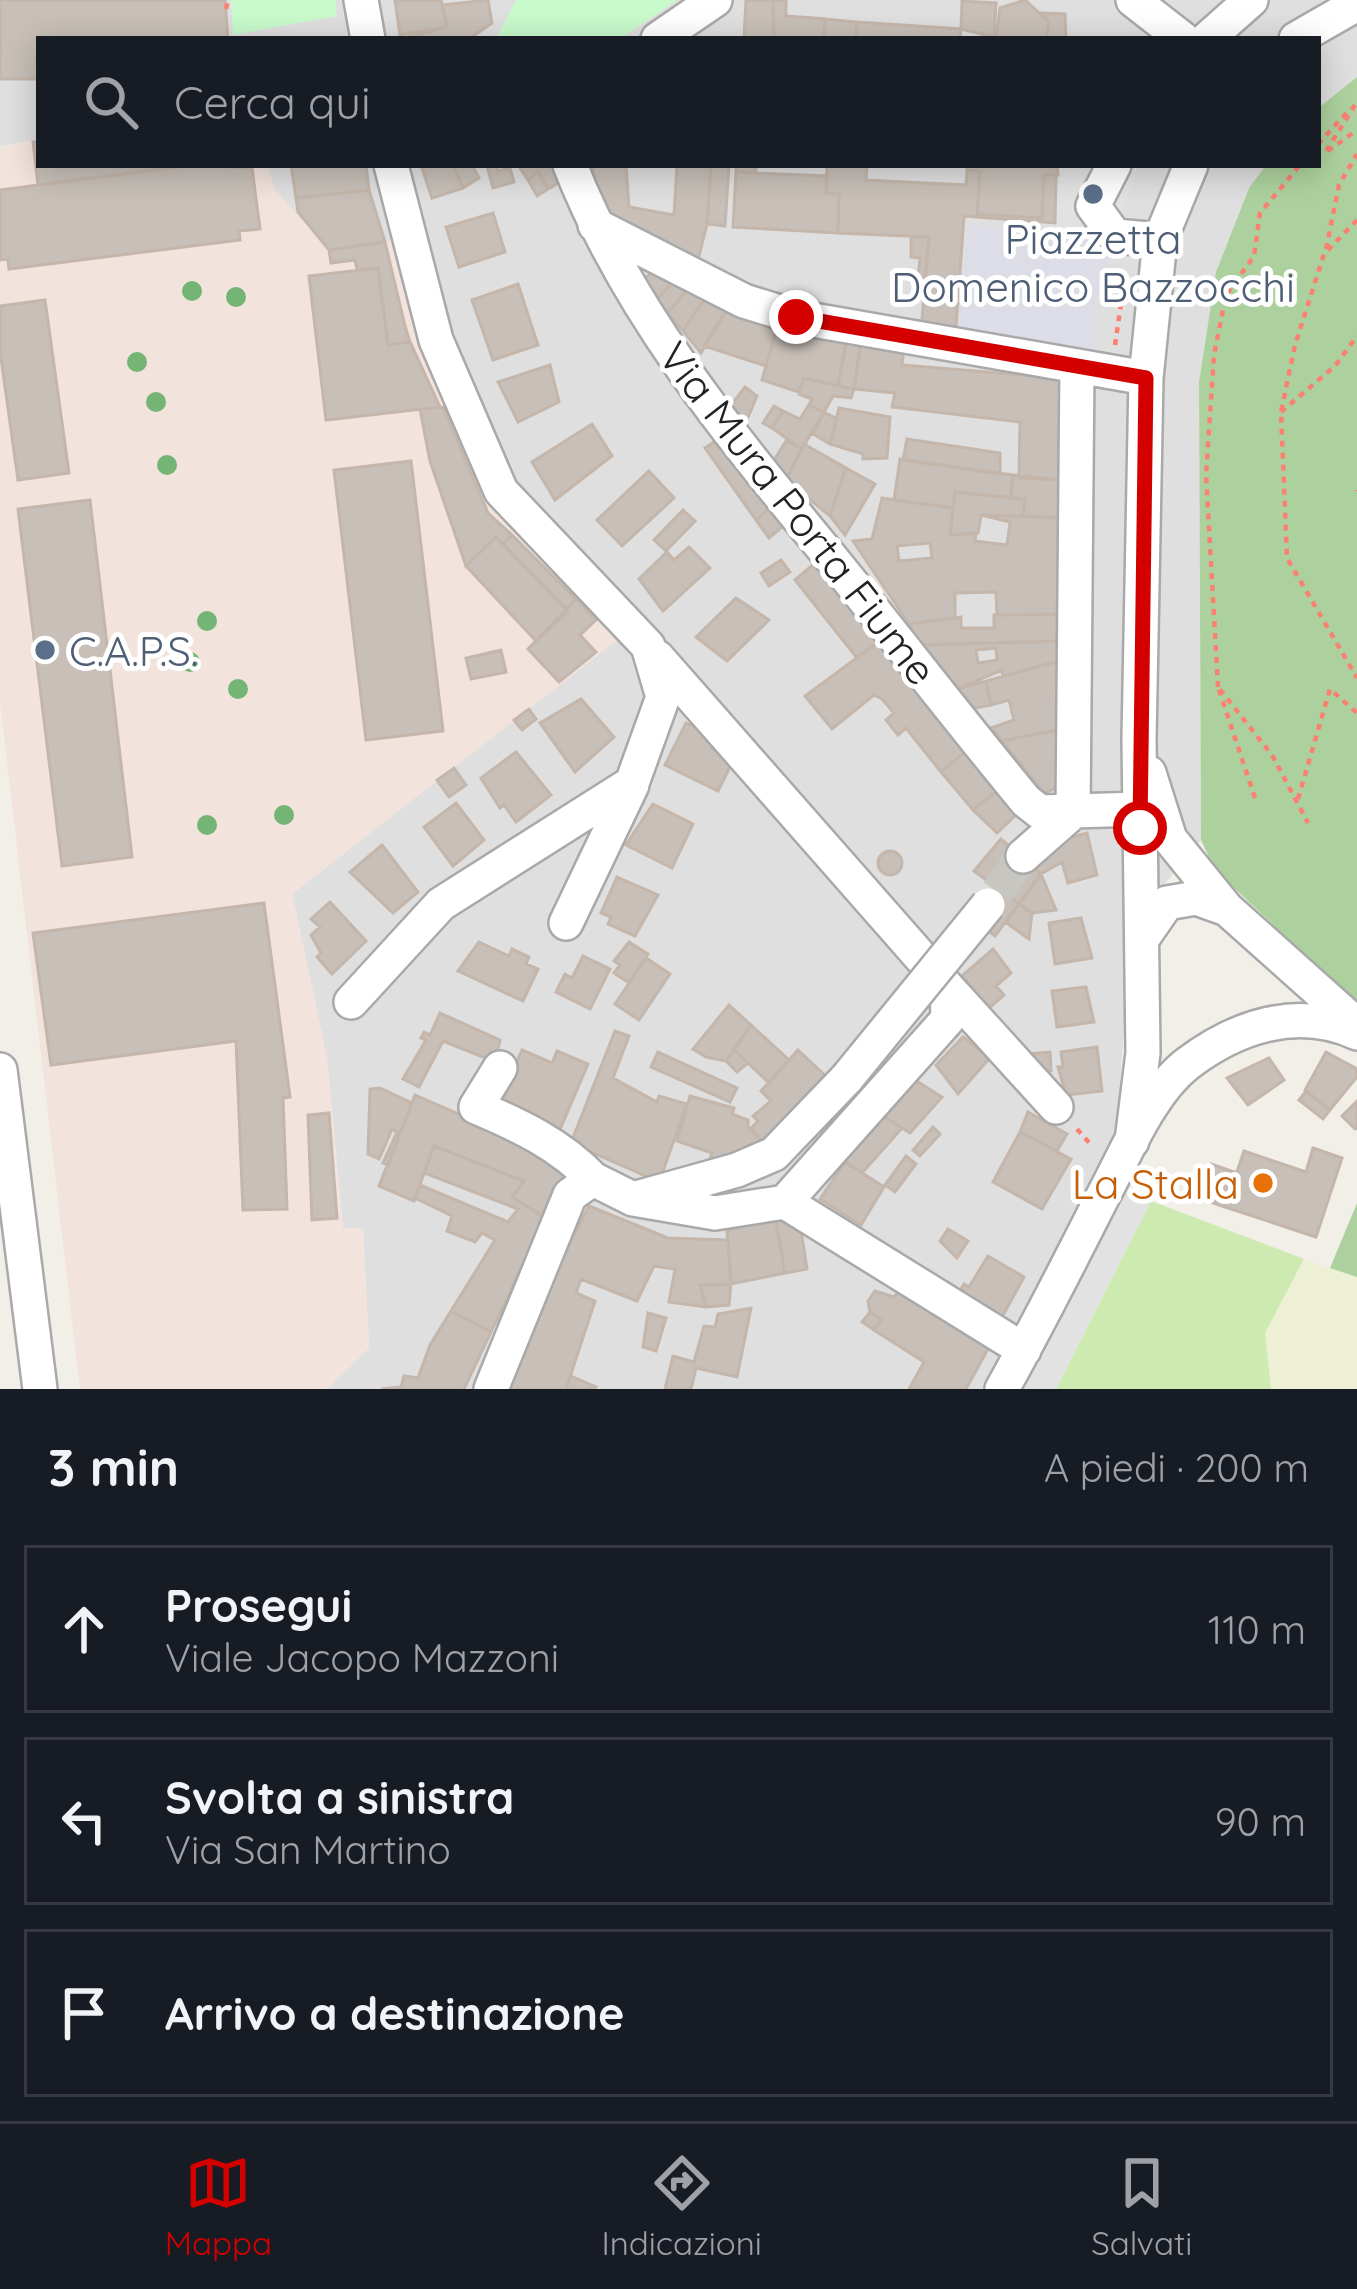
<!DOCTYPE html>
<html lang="it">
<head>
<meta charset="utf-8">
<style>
  body { margin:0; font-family:Quicksand,sans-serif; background:#20242c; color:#f1f3f6 }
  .stop { position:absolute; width:36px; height:36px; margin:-27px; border:9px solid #d40000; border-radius:50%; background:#fff }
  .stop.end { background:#d40000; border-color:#fff; box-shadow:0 3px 12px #0008 }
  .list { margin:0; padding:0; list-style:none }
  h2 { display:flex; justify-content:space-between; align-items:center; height:156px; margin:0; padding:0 48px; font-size:51px }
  h2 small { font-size:39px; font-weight:400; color:#9ea1a6 }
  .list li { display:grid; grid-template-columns:78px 1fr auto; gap:36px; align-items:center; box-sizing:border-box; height:168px; margin:0 24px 24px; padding:0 24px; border:3px solid #363941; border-radius:0px }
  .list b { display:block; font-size:45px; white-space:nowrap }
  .list p { margin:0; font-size:39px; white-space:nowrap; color:#9ea1a6 }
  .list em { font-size:39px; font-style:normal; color:#9ea1a6 }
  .icon { flex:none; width:66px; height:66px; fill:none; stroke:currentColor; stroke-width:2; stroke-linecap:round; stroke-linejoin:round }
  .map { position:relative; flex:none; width:1357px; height:1389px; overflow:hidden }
  .search { position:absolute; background:#171b24; box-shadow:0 6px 30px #0003; left:36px; right:36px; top:36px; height:132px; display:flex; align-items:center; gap:30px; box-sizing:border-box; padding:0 42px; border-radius:0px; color:#9ea1a6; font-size:45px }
  .sheet { height:732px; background:#171b24 }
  nav { display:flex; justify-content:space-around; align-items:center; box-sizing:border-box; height:168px; border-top:3px solid #363941; background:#171b24; font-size:33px; color:#9ea1a6 }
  nav a { display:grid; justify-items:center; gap:6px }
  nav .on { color:#d40000 }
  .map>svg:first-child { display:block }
</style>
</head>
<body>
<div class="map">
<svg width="1357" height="1389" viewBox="0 0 1357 1389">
  <rect width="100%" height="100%" fill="#f2efe9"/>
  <path fill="#e0dfdf" d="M0 0H1357V77L1318 108V39H39V139L0 147Z
    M268 165H1266L1249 188 1216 272 1199 382 1201 840 1164 885 1131 941 1116 1133 996 1389H327L369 1348 363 1229H343L327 1058 292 894 620 637 493 508 418 342 393 241 329 250 274 189Z"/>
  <path fill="#f3e3dd" d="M39 139V165H268L274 189 328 250 393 241 418 342 493 508 620 638 292 894 327 1058 343 1228H363L369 1348 327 1389H80L0 702V148Z"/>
  <path fill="#eef0d5" d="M1304 1259 1357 1277V1389H1271L1265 1333Z"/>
  <path fill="#cdebb0" d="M1151 1201 1304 1259 1265 1333 1271 1389H1056Z"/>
  <path fill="#add19e" d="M1357 77V1004L1215 870 1201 840 1199 382 1216 272 1249 188 1266 165H1318V108Z
    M1357 1203V1277L1330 1268Z"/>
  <path fill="#c8facc" d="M231 0H335L337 16 233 35Z
    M516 0H677L620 39H496Z"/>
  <path fill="#e2e2e2" d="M1059 165H1138L1115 236 1055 231Z
    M1119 1191 1151 1201 1056 1389H1021Z"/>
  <path fill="#dddde8" d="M969 226 1115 236 1096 300 1092 373 955 354Z"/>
  <path fill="#c7bfb8" stroke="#c4b6ab" stroke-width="3" fill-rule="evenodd" d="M0 0H225L228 39H39V79H0Z
    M395 0H441L447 27 400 35Z
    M488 0 492 23 469 39H401L447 27 442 5Z
    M746 0H773L774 39H744Z
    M766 0H786V16L825 19 824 39H774L773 0Z
    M1025 0 1049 22 1046 39H996L1000 8Z
    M962 1 996 3 994 37 961 29Z
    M1042 13 1065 14 1066 38 1046 39 1049 22Z
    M825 19 857 22 856 39H824Z
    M857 22 961 29 960 39H856Z
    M39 141V165H192L38 185 33 142Z
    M194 165 252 168 260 229 239 231 240 240 9 269 8 259 0 260V190Z
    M291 165H366L369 190 296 198Z
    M421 165H453L463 188 432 198Z
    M453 165H472L479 178 463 188Z
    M496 165 498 171 510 168 514 182 493 188 487 166Z
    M518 165H553L562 181 548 189 538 172 528 180Z
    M593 165H626L629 207 674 215 677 165H711L707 224 696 268 603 212 596 202Z
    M711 165H729L725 226 707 224Z
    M736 165H756V172H736Z
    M827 165H867L866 180 966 185 967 170 980 171 977 214 1042 218 1044 175H1056L1055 223 964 216 955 341 921 332 929 237 838 233 839 194 826 193Z
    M967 165H1057L1058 175H1044L1042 218 977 214 980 171 967 170Z
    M538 172 548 189 537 196 528 180Z
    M736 172 827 176 826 193 839 194 838 233 733 227Z
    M369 190 385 242 329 250 298 212 296 198Z
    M493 213 505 252 459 267 446 227Z
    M911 237H929L923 292 917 290 920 258 911 257Z
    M385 242 405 326 410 342 388 345 378 268 357 270 355 260 331 263 329 250Z
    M659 264 677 277 657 300 642 282Z
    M378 268 388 345 410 342 440 407 326 420 309 276Z
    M677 277 690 286 668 313 657 300Z
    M518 284 538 345 493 360 472 300Z
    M690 286 707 295 683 331 668 313Z
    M707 295 729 306 701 353 683 331Z
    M45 300 69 473 18 480 0 351V306Z
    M729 306 778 324 766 366 704 346Z
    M778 324 847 338 838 386 804 378 799 392 762 380Z
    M847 338 861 341 854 389 838 386Z
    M861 341 904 348 902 365 1025 375 1065 372 1063 480 1019 478 1020 422 892 407 895 393 854 389Z
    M550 365 559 402 518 422 498 382Z
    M804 378 854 389 851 398 833 396 824 412 809 405 812 399 799 394Z
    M745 387 757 396 746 422 731 405Z
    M809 405 824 412 802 449 772 428 783 411 800 419Z
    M774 406 783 411 772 428 763 423Z
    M443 407 488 513 512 535 503 544 496 537 466 566 430 461 420 409Z
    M839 408 890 417 887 458 863 459V454L830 444Z
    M824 412 837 419 830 444 813 434Z
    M592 424 612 456 555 500 532 462Z
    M719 439 774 504 756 520 705 448Z
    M907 439 1000 453V474L903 460Z
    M786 441 802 449 786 480 770 467Z
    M804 444 846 468 830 516 786 480Z
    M900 459 1013 475 1011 498 955 492 953 508 894 500Z
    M411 461 443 731 366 740 334 470Z
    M846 468 875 484 845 535 830 516Z
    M649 471 674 498 622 546 597 520Z
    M1013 475 1063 480 1062 518 1023 516 1025 499 1011 498Z
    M955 492 1025 499 1023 516 981 515 978 533 950 535Z
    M882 498 953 508 950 535 976 533 975 541 1007 545 1010 522 981 515 1062 518 1060 614 997 615 996 592 955 593V618L909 624 853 541 872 539ZM930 543 932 558 899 561 897 546Z
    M90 500 132 857 62 866 18 509Z
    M774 504 789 521 769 538 756 520Z
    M683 510 695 521 666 551 654 540Z
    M512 535 576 599 566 609 503 544Z
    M496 537 568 611 536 641 466 566Z
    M689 547 710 568 663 611 639 579 667 552 674 560Z
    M822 557 886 636 857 658 795 580Z
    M781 560 790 572 769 586 761 573Z
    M736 598 769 620 727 661 696 637Z
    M576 599 596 620 580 635 596 652 559 682 528 649Z
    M1060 614V641L919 645 909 624 961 617V628H994V615Z
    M885 637 970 748 941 772 906 728 898 735 886 720 894 713 882 699 874 695 832 729 805 696Z
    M1060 641 1059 661 1003 676 1002 670 957 689 919 645ZM996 648 997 660 978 663 976 650Z
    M501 650 506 672 471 679 466 658Z
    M1059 661 1063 729 1002 741 991 728 1014 720 1009 700 991 705 986 681Z
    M986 681 991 705 970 709 957 689Z
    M581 699 614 737 575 772 540 723Z
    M529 709 536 719 522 730 514 720Z
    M686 723 709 734 706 738 715 742 712 748 734 759 718 791 665 765Z
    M1063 729 1060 787 1044 793 1002 741Z
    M970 748 1002 787 973 810 941 772Z
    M516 752 551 795 516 822 504 805 500 808 481 778Z
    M454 768 466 785 449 797 437 780Z
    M1002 787 1021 810 997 833 973 810Z
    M456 803 484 840 453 866 424 827Z
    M653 804 693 824 672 868 626 845Z
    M1087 833 1097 875 1068 883 1062 862 1041 874 1027 860 1044 844Z
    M1001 839 1041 874 1019 904 974 871Z
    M382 845 418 892 393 913 350 872Z
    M878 863a12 12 0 1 1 24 0a12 12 0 1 1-24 0Z
    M1041 874 1056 910 1032 913 1019 904Z
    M617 877 658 895 635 936 608 924 611 917 601 913Z
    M1004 893 1019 904 995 936 981 925Z
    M330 902 366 941 332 974 317 957 321 953 311 935 320 927 311 919Z
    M264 903 290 1097 283 1098 287 1209 243 1210 236 1041 51 1065 33 933Z
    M1019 904 1032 913 1029 939 1005 922Z
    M1081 918 1092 958 1055 964 1049 923Z
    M479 942 509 956 512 949 529 957 526 964 538 969 523 1001 458 971Z
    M629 942 648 954 629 983 614 973 620 965 614 961Z
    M993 949 1011 973 996 986 1004 995 989 1008 962 976Z
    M583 956 610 969 590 1009 556 992 565 974 572 978Z
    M646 958 670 974 639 1020 615 1004Z
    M1086 987 1094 1022 1057 1027 1052 991Z
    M729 1005 751 1025 726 1061 706 1057 693 1049Z
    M440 1013 500 1040 495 1062 443 1041 419 1087 403 1079 426 1040 421 1038 424 1032 430 1035Z
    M751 1025 789 1060 769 1083 734 1050Z
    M615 1031 629 1036 613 1078 657 1102 659 1096 687 1104 659 1182 571 1143Z
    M963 1037 990 1058 958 1094 936 1065Z
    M1097 1047 1102 1091 1066 1095 1058 1067H1063L1061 1052Z
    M522 1050 552 1063 557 1051 588 1064 558 1134 497 1107Z
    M734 1050 748 1063 737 1072 726 1061Z
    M798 1050 829 1079 767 1147 751 1128 758 1121 753 1116 771 1101 761 1091Z
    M658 1052 737 1088 730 1102 651 1067Z
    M1050 1052 1051 1071H1041L1026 1054Z
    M1326 1052 1357 1069V1077L1330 1110 1305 1090Z
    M1269 1058 1284 1080 1248 1105 1227 1078Z
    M907 1075 942 1097 910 1133 875 1111Z
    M380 1088 412 1103 388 1165 383 1163 397 1132 392 1129 379 1159 368 1154 370 1089Z
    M1306 1091 1330 1110 1323 1119 1299 1100Z
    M415 1095 580 1167 550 1221 512 1197 524 1181 434 1146 414 1201 379 1186Z
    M690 1096 734 1108 732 1114 748 1120V1127L767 1147 708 1164 712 1153 677 1141Z
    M1357 1101V1128L1355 1129 1342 1116Z
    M875 1111 902 1128 862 1173 834 1154Z
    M1028 1112 1067 1134 1057 1151 1020 1132Z
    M329 1113 337 1218 312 1220 308 1115Z
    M933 1127 940 1134 920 1156 913 1150Z
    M1020 1132 1071 1159 1042 1209 993 1182Z
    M434 1146 524 1181 512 1197 550 1221 528 1254 491 1332 451 1311 495 1240 482 1233 475 1242 447 1231 452 1216 415 1198 420 1185 508 1222 518 1209 424 1173Z
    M1313 1148 1342 1158 1316 1237 1225 1207 1244 1151 1306 1172Z
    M906 1156 916 1164 895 1192 885 1185Z
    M845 1162 884 1187 861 1225 820 1199Z
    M1211 1164 1237 1173 1225 1207 1199 1198Z
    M589 1206 668 1238 728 1240 731 1284 700 1285 706 1307 669 1302 675 1269 654 1266 637 1301 581 1279 576 1293 595 1301 566 1389H508L539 1302Z
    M775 1216 785 1273 731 1284 727 1231Z
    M775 1216 800 1224 807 1269 785 1273Z
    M948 1229 968 1241 957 1258 940 1241Z
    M988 1256 1024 1277 1001 1319 960 1291 964 1284 969 1287Z
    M731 1284 729 1305 706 1307 700 1285Z
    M875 1291 894 1297 899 1291 989 1347 966 1389H909L924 1362 874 1330 881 1320 870 1312 868 1301Z
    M751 1308 737 1377 696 1368 691 1389H665L673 1356 694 1362 704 1326 715 1327 718 1314Z
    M451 1311 491 1332 464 1389H381L401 1387 404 1376 418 1378 430 1345Z
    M870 1312 881 1320 874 1330 862 1322Z
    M648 1313 666 1318 656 1351 643 1347Z
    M571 1376 596 1387 595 1389H566Z"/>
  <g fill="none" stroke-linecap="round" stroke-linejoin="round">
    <path stroke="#c8c6c1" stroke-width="33" stroke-dasharray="33 16" stroke-linecap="butt" d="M997 892 1023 856"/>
    <g stroke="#a9a9a9" stroke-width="38">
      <path id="minor" d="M361 0 368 39
        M1133 0 1183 39
        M658 39 715 0
        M1207 39 1251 0
        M1296 39 1357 4
        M570 165C628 313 732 437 832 559 897 639 960 721 1026 801L1040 812 1139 809
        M1114 165 1093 206 1115 236 1160 240
        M595 225 744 301 796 317 1146 378
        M1149 773 1170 839 1226 908
        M1073 812 1077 366
        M1023 856 1073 812
        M566 923 632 785
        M1142 939 1167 903 1196 898 1227 909 1357 1025
        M947 987 1056 1107
        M351 1002 441 904 632 783 663 697 648 646 501 491 436 340 391 165
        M500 1068 476 1107C519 1125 561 1145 593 1179
        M0 1070 40 1389
        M1132 1141 1143 1053 1139 739 1146 378 1160 240 1191 165
        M633 1199 715 1213 785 1202 948 1019 947 987 657 657
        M785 1202 1024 1350
        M491 1389 570 1195 593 1179 633 1199 737 1170 774 1154 847 1078
        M1002 1389C1038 1325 1071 1259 1104 1194 1126 1153 1150 1093 1187 1064 1237 1026 1298 1006 1357 1033"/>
    </g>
    <path stroke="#fa8072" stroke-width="4.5" stroke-dasharray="6 6" stroke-linecap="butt" d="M226 9 228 0
      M1355 105 1325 153 1357 130
      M1318 144 1351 108
      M1357 220 1324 254 1295 345 1281 412 1287 558 1357 678
      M1326 249 1339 185 1357 154
      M1115 345 1122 297
      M1281 412 1335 366 1357 336
      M1357 490V491
      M1218 687 1206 475 1214 355 1226 295 1254 256 1260 213 1300 165
      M1255 798 1218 687 1272 755 1308 823
      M1298 799 1330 689 1357 713
      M1077 1129 1093 1147"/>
    <use href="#minor" stroke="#fff" stroke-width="33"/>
    <g stroke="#a9a9a9" stroke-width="38" stroke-linecap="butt">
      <path id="minor-bridge" d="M847 1078 988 905"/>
    </g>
    <use href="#minor-bridge" stroke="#fff" stroke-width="33"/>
  </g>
  <g fill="#74b475">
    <circle cx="192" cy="291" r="10"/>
    <circle cx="236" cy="297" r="10"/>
    <circle cx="137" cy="362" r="10"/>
    <circle cx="156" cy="402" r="10"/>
    <circle cx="167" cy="465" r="10"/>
    <circle cx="207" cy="621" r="10"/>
    <circle cx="190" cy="662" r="10"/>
    <circle cx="238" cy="689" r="10"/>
    <circle cx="284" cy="815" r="10"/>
    <circle cx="207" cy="825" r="10"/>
  </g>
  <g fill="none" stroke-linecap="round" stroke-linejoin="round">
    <path stroke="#d40000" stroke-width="15" d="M796 317 1146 378 1140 828"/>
  </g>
  <g fill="#5c6f8a" stroke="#fff" stroke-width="4.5">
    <circle cx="1093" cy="194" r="12"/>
    <circle cx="45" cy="650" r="12"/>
  </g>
  <circle fill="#e8710a" stroke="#fff" stroke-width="4.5" cx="1263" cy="1183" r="12"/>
  <g text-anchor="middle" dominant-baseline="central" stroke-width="10" stroke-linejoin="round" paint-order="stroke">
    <g font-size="42" fill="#4e5e75" stroke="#fff">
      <text x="1093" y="238">Piazzetta<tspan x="1093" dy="48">Domenico Bazzocchi</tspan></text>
      <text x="69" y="650" text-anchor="start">C.A.P.S.</text>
    </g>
    <g font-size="42" fill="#222" stroke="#fff">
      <text transform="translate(798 513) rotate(52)">Via Mura Porta Fiume</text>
    </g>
    <g font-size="42" fill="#c56008" stroke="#fff" text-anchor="end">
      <text x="1239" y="1183">La Stalla</text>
    </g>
  </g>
</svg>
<div class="stop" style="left:1140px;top:828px"></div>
<div class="stop end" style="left:796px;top:317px"></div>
<div class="search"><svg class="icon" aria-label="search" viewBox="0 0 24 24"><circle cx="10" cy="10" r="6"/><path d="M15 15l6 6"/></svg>Cerca qui</div>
</div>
<section class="sheet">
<h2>3 min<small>A piedi · 200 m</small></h2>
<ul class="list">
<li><svg class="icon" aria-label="ahead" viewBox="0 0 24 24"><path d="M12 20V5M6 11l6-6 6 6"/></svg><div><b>Prosegui</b><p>Viale Jacopo Mazzoni</p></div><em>110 m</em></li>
<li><svg class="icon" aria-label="left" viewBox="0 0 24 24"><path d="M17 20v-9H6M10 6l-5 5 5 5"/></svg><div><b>Svolta a sinistra</b><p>Via San Martino</p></div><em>90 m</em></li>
<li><svg class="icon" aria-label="arrive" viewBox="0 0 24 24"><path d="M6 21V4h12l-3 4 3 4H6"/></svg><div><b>Arrivo a destinazione</b></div></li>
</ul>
</section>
<nav>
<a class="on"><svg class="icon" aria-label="map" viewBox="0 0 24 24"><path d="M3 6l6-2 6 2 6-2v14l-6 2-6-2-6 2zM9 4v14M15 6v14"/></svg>Mappa</a>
<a><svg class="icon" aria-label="directions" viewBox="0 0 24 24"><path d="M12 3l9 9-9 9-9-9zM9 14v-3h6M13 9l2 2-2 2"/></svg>Indicazioni</a>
<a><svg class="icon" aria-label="saved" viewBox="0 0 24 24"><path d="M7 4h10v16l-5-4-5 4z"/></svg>Salvati</a>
</nav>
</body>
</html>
